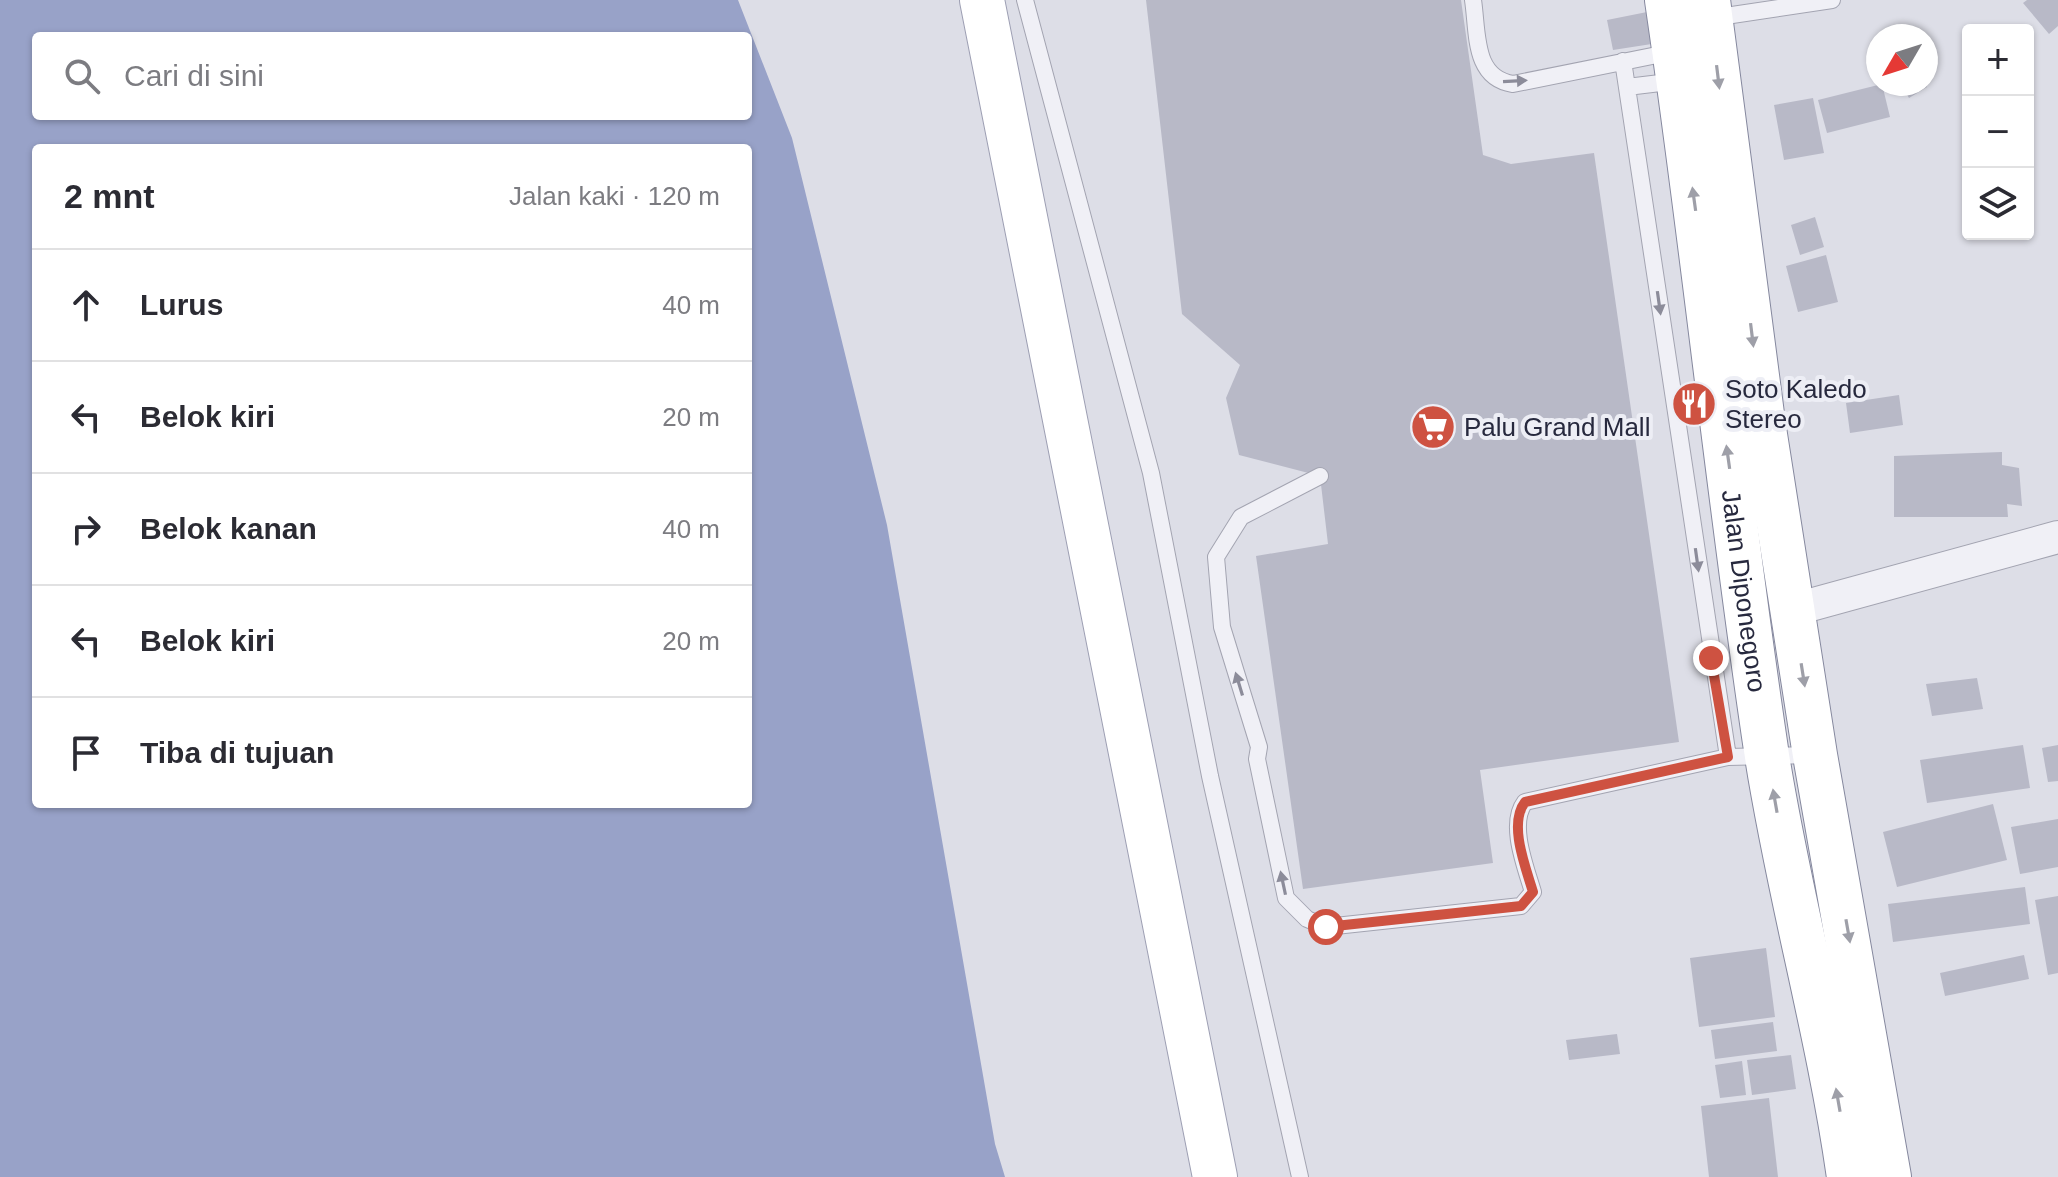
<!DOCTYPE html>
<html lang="id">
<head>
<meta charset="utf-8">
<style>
  body { margin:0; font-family:Helvetica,sans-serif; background:#f2f2f3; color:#2b2b33 }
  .controls { position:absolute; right:24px; top:24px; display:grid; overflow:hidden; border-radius:8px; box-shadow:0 2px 6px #0004 }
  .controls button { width:72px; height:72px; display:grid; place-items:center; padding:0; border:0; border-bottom:2px solid #e1e1e2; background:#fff; color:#2b2b33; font:40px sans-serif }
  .compass { position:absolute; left:1866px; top:24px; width:72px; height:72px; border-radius:50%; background:#fff; box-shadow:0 2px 6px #0004; rotate:231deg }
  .stop { position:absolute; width:24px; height:24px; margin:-18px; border:6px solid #ce5241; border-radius:50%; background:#fff }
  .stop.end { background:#ce5241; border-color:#fff; box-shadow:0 2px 8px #0008 }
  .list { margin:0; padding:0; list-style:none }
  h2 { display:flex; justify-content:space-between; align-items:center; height:104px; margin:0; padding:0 32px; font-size:34px }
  h2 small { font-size:26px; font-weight:400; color:#7c7c81 }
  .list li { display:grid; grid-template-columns:52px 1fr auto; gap:24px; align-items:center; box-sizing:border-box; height:112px; padding:0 32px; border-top:2px solid #e1e1e2 }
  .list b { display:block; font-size:30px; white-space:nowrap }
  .list em { font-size:26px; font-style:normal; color:#7c7c81 }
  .icon { flex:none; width:44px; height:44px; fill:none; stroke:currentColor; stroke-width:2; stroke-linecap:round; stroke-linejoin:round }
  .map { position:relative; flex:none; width:2058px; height:1177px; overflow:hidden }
  .search { position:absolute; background:#fff; box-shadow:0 2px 6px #0004; left:32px; top:32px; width:720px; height:88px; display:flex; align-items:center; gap:20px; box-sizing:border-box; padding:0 28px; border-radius:8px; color:#7c7c81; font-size:30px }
  .panel { position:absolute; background:#fff; box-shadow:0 2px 6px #0004; left:32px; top:144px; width:720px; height:664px; border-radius:8px }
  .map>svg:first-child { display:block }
</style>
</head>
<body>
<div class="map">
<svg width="2058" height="1177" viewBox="0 0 2058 1177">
  <rect width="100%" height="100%" fill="#dddee7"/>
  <path fill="#98a2c8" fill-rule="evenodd" d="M0 0H738L792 138 887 525 995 1144 1005 1177H0ZM36 36H748V116H36ZM36 148H748V804H36Z"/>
  <path fill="#b8b9c7" d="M1146 0H1461L1483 155 1511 164 1594 153 1679 742 1480 770 1493 863 1303 889 1256 556 1328 544 1320 476 1239 455 1226 398 1240 365 1182 314Z
    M2027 0H2058V26L2049 34 2023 3Z
    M1652 11 1658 43 1613 50 1607 20Z
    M1882 84 1890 117 1827 133 1818 100Z
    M1901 84H1925L1927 87 1909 98Z
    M1813 98 1824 153 1784 160 1774 105Z
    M1815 217 1824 247 1800 255 1791 225Z
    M1826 255 1838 302 1798 312 1786 266Z
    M1899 395 1903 425 1850 433 1846 403Z
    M2002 452V465L2019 468 2022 506 2007 504 2008 517H1894V456Z
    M1977 678 1983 709 1932 716 1926 684Z
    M2023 745 2030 788 1927 803 1920 760Z
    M2058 745V781L2048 782 2042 748Z
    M1993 804 2007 860 1897 887 1883 832Z
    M2058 819V867L2020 874 2011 827Z
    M2025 887 2030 924 1893 942 1888 904Z
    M2058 896V973L2048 975 2035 900Z
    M1766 948 1775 1017 1699 1027 1690 958Z
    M2024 955 2029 979 1945 996 1940 973Z
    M1773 1022 1777 1051 1715 1059 1711 1030Z
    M1617 1034 1620 1054 1569 1060 1566 1040Z
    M1791 1055 1796 1089 1752 1095 1747 1060Z
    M1742 1061 1746 1095 1720 1098 1715 1065Z
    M1769 1098 1778 1177H1709L1701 1106Z"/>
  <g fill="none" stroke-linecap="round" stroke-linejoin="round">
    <g stroke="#a3a4b1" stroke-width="18">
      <path id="lane" d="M1025 0 1151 473 1210 776 1300 1177
        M1473 0C1478 33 1473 78 1513 84L1672 52
        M1712 18 1832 0
        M1623 61 1728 757
        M1627 87 1677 81
        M1320 476 1241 517 1216 557 1222 627 1259 747 1257 759 1286 898 1307 919 1326 927 1521 906 1533 892C1526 868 1508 824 1525 802L1728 757 1814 755"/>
    </g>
    <g stroke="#a3a4b1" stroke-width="34">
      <path id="street" d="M1792 610 2058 537"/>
    </g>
    <g stroke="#9d9fb3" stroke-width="46">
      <path id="primary" d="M982 0 1215 1177"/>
    </g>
    <g stroke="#85889e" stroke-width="46">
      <g id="highway">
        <path id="s1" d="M1667 0C1704 251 1729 504 1767 756 1789 897 1829 1035 1849 1177"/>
        <path d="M1708 0 1763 422 1815 755 1889 1177"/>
      </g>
    </g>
    <use href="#lane" stroke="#f0f0f6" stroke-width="16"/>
    <use href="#street" stroke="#f0f0f6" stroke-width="32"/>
    <use href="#primary" stroke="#fff" stroke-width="44"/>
    <use href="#highway" stroke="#fff" stroke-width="44"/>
  </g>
  <defs><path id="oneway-solid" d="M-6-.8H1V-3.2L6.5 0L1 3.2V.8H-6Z" transform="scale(2)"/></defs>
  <g fill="#9e9fa8">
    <use href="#oneway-solid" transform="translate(1718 77) rotate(83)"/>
    <use href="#oneway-solid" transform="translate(1694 199) rotate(-98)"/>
    <use href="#oneway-solid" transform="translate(1752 335) rotate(83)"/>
    <use href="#oneway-solid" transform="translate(1728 457) rotate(-98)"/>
    <use href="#oneway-solid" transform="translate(1803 675) rotate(81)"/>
    <use href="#oneway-solid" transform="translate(1775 801) rotate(-100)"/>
    <use href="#oneway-solid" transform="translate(1848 931) rotate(80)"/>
    <use href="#oneway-solid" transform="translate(1838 1100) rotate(-100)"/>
  </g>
  <g fill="#8c8c9a">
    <use href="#oneway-solid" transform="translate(1515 81) rotate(-3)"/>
    <use href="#oneway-solid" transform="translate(1659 303) rotate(82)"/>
    <use href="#oneway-solid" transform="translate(1697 560) rotate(82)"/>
    <use href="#oneway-solid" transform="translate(1239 684) rotate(-107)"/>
    <use href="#oneway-solid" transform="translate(1283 883) rotate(-102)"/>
  </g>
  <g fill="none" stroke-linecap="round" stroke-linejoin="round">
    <path stroke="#ce5241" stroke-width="10" d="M1326 927 1521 906 1533 892C1526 868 1508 824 1525 802L1728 757 1711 658"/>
  </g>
  <defs>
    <g id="restaurant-disc" transform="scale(2.3)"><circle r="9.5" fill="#ce5241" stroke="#edeef5"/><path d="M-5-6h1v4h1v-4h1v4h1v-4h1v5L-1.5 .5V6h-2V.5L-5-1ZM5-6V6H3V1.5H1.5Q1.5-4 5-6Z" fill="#fff"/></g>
    <g id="supermarket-disc" transform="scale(2.3)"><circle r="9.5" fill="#ce5241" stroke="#edeef5"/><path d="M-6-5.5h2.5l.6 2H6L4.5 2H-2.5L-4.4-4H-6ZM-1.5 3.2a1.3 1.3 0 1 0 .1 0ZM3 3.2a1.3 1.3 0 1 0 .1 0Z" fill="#fff"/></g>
  </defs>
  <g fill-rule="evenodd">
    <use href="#restaurant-disc" x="1694" y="404"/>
    <use href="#supermarket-disc" x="1433" y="427"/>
  </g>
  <g text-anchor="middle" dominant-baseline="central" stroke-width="8" stroke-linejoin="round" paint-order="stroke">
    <g font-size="26" fill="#27293e" stroke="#edeef5" text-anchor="start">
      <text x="1725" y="389">Soto Kaledo<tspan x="1725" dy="30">Stereo</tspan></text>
      <text x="1464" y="427">Palu Grand Mall</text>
    </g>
    <g font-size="26" fill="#27293e" stroke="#edeef5">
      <text stroke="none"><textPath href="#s1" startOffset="596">Jalan Diponegoro</textPath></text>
    </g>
  </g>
</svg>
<div class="controls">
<button>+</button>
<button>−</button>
<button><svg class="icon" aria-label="layers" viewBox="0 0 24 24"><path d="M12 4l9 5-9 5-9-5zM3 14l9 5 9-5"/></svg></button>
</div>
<svg class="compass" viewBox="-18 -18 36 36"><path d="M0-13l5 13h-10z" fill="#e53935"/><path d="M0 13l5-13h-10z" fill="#7c7c81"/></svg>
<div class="stop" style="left:1326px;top:927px"></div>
<div class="stop end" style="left:1711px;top:658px"></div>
<div class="search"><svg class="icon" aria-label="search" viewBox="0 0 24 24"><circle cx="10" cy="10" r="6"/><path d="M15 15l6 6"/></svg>Cari di sini</div>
<section class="panel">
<h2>2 mnt<small>Jalan kaki · 120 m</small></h2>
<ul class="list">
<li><svg class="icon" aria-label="ahead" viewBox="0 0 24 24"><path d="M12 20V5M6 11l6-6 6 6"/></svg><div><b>Lurus</b></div><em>40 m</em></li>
<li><svg class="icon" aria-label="left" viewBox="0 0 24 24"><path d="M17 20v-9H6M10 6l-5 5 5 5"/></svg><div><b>Belok kiri</b></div><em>20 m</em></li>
<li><svg class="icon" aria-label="right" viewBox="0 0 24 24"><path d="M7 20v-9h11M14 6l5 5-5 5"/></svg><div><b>Belok kanan</b></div><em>40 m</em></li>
<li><svg class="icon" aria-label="left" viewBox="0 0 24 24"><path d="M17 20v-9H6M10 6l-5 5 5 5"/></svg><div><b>Belok kiri</b></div><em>20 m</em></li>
<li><svg class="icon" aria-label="arrive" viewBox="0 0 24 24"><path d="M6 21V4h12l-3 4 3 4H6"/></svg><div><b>Tiba di tujuan</b></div></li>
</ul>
</section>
</div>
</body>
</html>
